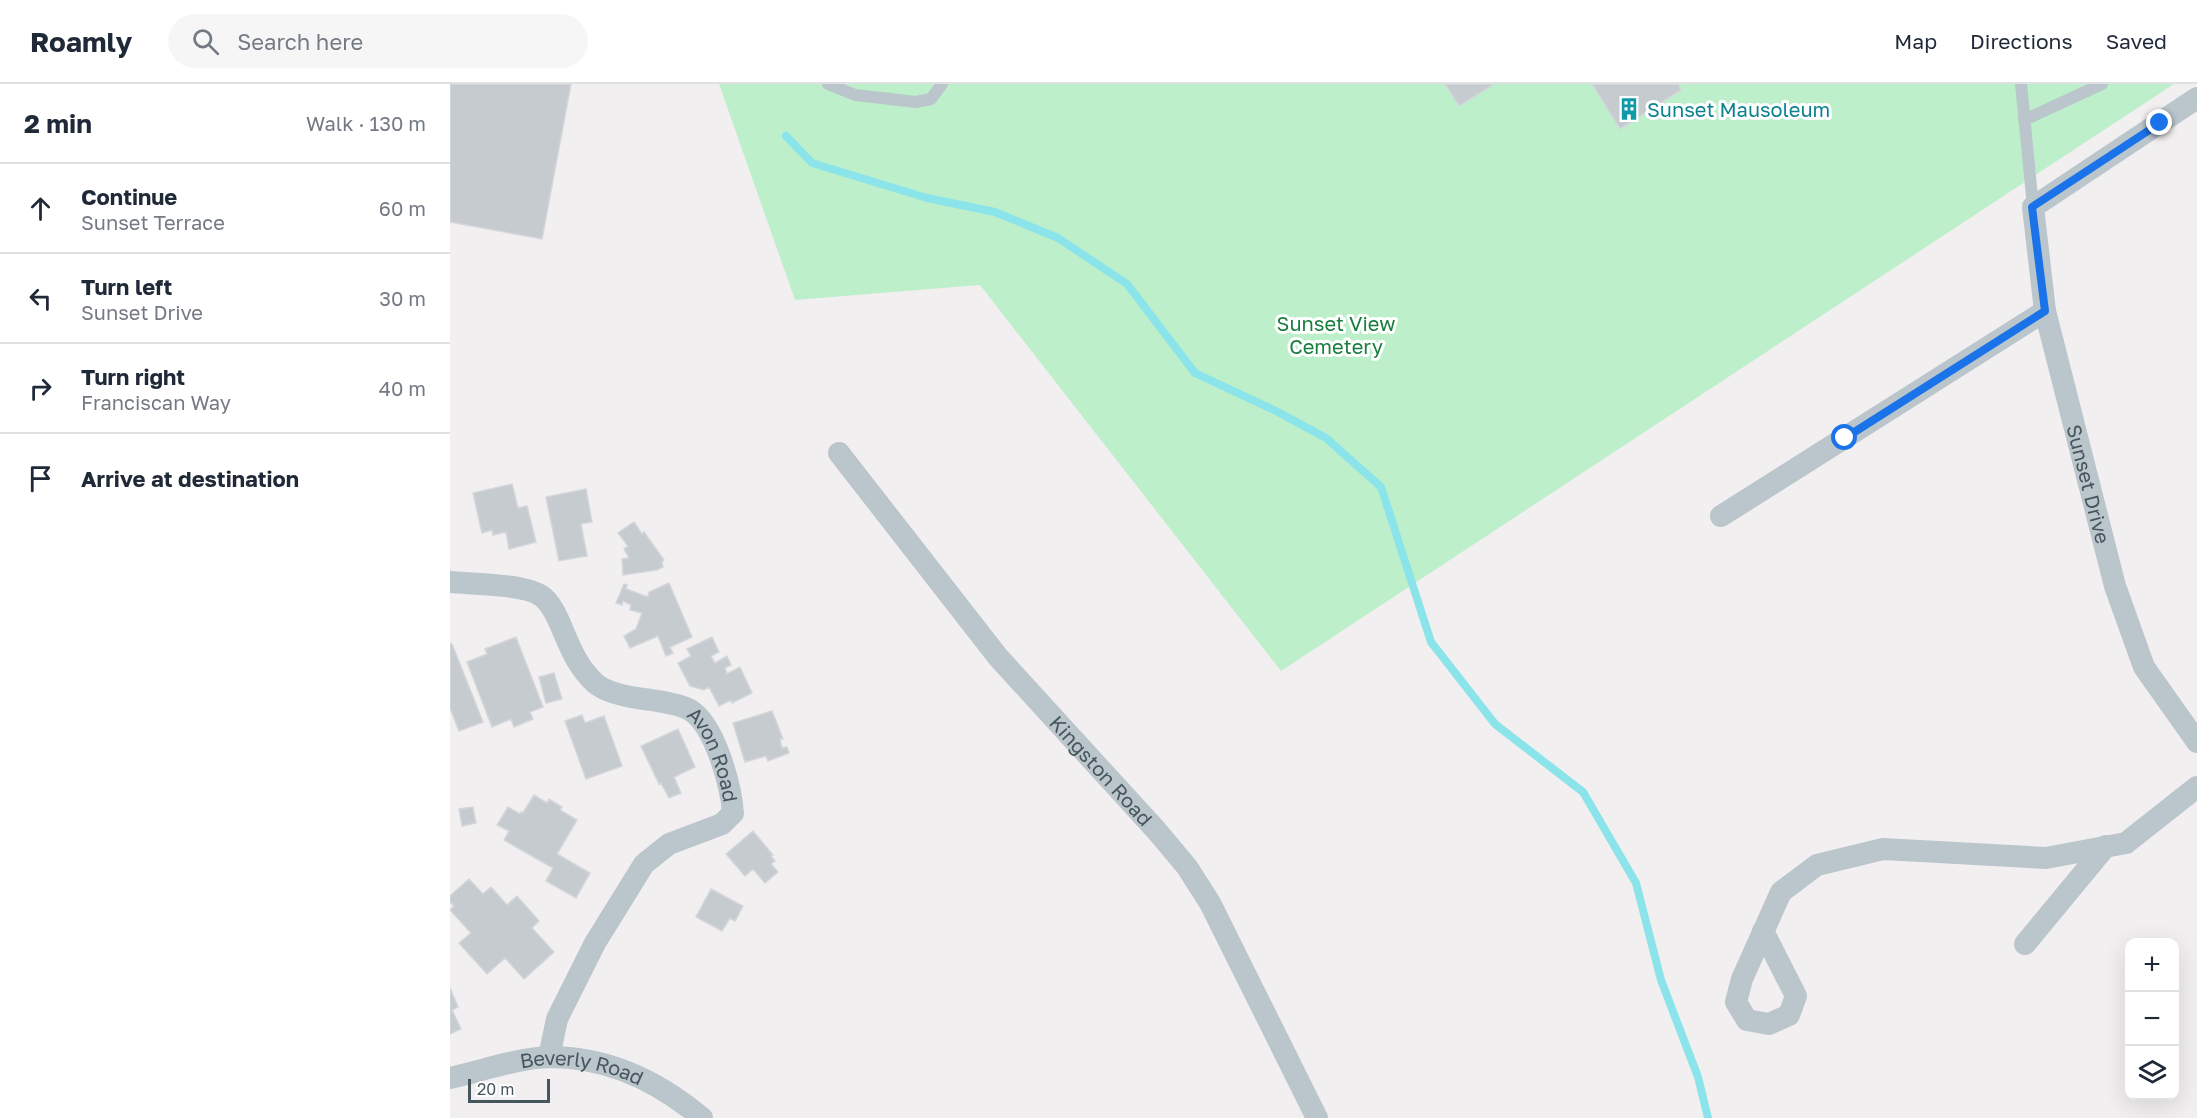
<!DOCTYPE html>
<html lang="en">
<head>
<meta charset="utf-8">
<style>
  body { margin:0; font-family:"Golos Text",sans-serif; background:#f6f6f7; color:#1f2937 }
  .controls { position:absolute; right:18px; bottom:18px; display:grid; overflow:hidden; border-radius:12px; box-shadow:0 6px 24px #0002 }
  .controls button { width:54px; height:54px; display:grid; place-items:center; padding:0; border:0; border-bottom:2px solid #e0e1e3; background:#fff; color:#1f2937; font:30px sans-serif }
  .scale { position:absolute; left:18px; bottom:15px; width:82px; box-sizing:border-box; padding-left:6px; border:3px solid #47555d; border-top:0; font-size:16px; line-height:21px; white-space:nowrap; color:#47555d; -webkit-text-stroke:4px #fff; paint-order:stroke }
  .stop { position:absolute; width:18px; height:18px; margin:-14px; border:4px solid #1a73e8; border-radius:50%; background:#fff }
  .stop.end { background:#1a73e8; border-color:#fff; box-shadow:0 2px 6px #0008 }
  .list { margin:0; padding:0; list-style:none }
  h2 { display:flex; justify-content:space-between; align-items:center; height:78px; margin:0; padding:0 24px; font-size:26px }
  h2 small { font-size:20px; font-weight:400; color:#747a83 }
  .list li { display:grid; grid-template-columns:39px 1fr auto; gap:18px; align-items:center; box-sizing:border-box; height:90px; padding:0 24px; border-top:2px solid #e0e1e3 }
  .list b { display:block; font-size:22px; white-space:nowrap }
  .list p { margin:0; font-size:20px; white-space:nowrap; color:#747a83 }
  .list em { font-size:20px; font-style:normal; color:#747a83 }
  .icon { flex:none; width:33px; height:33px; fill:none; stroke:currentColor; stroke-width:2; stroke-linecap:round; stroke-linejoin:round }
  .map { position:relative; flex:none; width:1747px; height:1034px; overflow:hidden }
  header { display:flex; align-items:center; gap:36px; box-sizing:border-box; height:84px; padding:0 30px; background:#fff; border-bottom:2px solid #e0e1e3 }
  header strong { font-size:28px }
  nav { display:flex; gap:33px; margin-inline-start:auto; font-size:21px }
  .search { width:420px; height:54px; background:#f6f6f7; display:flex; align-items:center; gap:15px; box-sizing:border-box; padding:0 21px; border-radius:33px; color:#747a83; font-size:22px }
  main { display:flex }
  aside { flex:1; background:#fff }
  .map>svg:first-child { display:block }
</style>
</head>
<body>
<header>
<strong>Roamly</strong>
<div class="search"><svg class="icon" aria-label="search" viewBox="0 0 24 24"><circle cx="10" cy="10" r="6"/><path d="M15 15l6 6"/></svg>Search here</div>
<nav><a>Map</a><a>Directions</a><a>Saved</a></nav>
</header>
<main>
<aside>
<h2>2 min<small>Walk · 130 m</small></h2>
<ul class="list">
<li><svg class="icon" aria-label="ahead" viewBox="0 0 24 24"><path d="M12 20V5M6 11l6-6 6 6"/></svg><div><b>Continue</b><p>Sunset Terrace</p></div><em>60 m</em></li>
<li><svg class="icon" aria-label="left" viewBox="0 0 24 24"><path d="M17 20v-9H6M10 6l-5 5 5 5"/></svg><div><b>Turn left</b><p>Sunset Drive</p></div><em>30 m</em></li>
<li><svg class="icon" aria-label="right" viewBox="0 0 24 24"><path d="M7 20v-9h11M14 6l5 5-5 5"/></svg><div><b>Turn right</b><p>Franciscan Way</p></div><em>40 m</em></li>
<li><svg class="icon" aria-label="arrive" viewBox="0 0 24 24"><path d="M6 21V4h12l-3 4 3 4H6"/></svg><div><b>Arrive at destination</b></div></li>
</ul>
</aside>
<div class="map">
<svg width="1747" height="1034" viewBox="0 0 1747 1034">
  <rect width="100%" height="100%" fill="#f2eff0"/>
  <path fill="#beefcb" d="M269 0H1724L831 587 530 201 345 216Z"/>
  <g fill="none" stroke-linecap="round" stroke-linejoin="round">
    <path stroke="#8ce4eb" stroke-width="8" d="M336 52 362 79 477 114 545 128 608 154 677 200 745 289 826 327 876 354 931 403 981 558 1045 640 1133 708 1186 799 1211 896 1248 993 1258 1034"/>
  </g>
  <path fill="#c6cbcf" stroke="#d3d6db" stroke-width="1.5" d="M0 0H121L92 155 0 138Z
    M995 0H1044L1009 22Z
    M1142 0H1228L1231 6 1170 45Z
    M62 400 68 424 77 422 86 458 59 465 56 448 43 451 42 446 32 449 23 409Z
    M136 405 142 438 131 440 137 472 109 477 96 413Z
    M184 438 192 450 194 448 214 476 212 478 213 483 207 486 173 491 172 475 179 474 174 465 178 462 168 449Z
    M219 499 242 553 220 563 223 569 216 572 208 552 180 564 174 552 186 545 192 529 180 526 181 521 173 517 172 521 166 519 174 500 177 501 176 505 198 513 199 508Z
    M66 553 93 623 80 628 83 635 64 643 61 635 42 643 17 578 37 570 35 565Z
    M262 553 269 568 261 572 265 579 277 572 281 581 275 584 277 590 290 583 302 609 282 619 281 616 269 622 259 603 254 606 240 602 228 579 241 572 237 565Z
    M0 560H2L33 638 9 647 0 624Z
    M104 589 112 615 96 619 89 593Z
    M322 627 333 655H330L332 664 337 663 339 669 318 677 316 672 295 678 283 639Z
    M132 631 135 639 154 632 172 682 136 695 115 637Z
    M228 645 245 683 224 693 231 709 219 714 211 699 209 700 191 662Z
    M84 711 97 719 99 715 112 723 110 726 127 736 107 770 140 789 126 814 96 797 103 784 54 756 59 747 47 741 58 723 70 730 71 728 73 729Z
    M23 723 26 739 12 742 9 725Z
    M303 747 323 771 321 772 325 777 321 780 328 788 315 799 303 785 295 792 276 770Z
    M19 795 33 810 41 803 57 821 67 812 89 837 82 844 104 868 74 895 55 874 37 890 9 859 21 849 0 826 4 822 0 818V812Z
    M261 805 293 822 285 837 280 834 272 847 246 833Z
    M0 904 8 923 2 926 11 945 0 950Z"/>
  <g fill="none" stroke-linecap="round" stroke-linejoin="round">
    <path stroke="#bbc6cc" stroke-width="12" d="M378 0 405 11 466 18 481 15 492 0
      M1571 0 1583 123
      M1574 36 1652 0"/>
    <g stroke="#bbc6cc" stroke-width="22">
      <path id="s1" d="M1747 14 1583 123 1595 227 1665 502 1694 583 1747 658"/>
      <path id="s2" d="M389 369 548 573 706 746 737 783 760 819 867 1034"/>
      <path d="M1271 432 1595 227"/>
      <path id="s3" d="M0 498C22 500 72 500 90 511 102 518 109 537 114 549 122 568 129 584 145 599 157 610 184 614 201 616 213 618 229 620 240 626 265 641 281 702 283 729L272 740 219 760 194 780 145 859 107 935 99 973"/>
      <path d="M1313 847 1346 912 1339 931 1319 940 1297 936 1286 918 1292 895 1331 808 1367 781 1433 765 1596 774 1676 759 1747 703"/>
      <path d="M1575 860 1656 762"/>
      <path id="s4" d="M0 994C31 987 68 974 100 973 159 973 208 997 252 1034"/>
    </g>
  </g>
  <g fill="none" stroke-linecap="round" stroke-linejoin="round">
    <path stroke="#1a73e8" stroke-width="8" d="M1395 354 1595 227 1582 123 1710 39"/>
  </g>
  <defs>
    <g id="building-bare" transform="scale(1.8)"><path d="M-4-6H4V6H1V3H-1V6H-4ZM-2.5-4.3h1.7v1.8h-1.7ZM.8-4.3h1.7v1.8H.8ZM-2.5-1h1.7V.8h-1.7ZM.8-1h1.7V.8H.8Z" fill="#0f9aa8" stroke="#fff" stroke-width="2.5" paint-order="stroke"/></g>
  </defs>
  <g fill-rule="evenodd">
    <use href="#building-bare" x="1179" y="25"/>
  </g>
  <g text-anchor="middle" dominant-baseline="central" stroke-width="6" stroke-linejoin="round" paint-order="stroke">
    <g font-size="20" fill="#0d838f" stroke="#fff" text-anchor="start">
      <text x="1197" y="25">Sunset Mausoleum</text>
    </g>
    <g font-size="20" fill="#187e3e" stroke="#fff">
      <text x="886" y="239">Sunset View<tspan x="886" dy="23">Cemetery</tspan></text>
    </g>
    <g font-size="20" fill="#47555d" stroke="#fff">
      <text stroke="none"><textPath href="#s1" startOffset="480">Sunset Drive</textPath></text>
      <text stroke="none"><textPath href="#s3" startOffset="348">Avon Road</textPath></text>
      <text stroke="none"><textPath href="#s2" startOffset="412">Kingston Road</textPath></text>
      <text stroke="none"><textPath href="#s4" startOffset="135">Beverly Road</textPath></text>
    </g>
  </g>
</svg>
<div class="controls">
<button>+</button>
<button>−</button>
<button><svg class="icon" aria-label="layers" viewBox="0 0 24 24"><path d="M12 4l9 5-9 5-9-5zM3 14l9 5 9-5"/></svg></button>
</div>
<div class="scale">20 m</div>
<div class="stop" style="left:1395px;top:354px"></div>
<div class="stop end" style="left:1710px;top:39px"></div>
</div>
</main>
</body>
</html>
